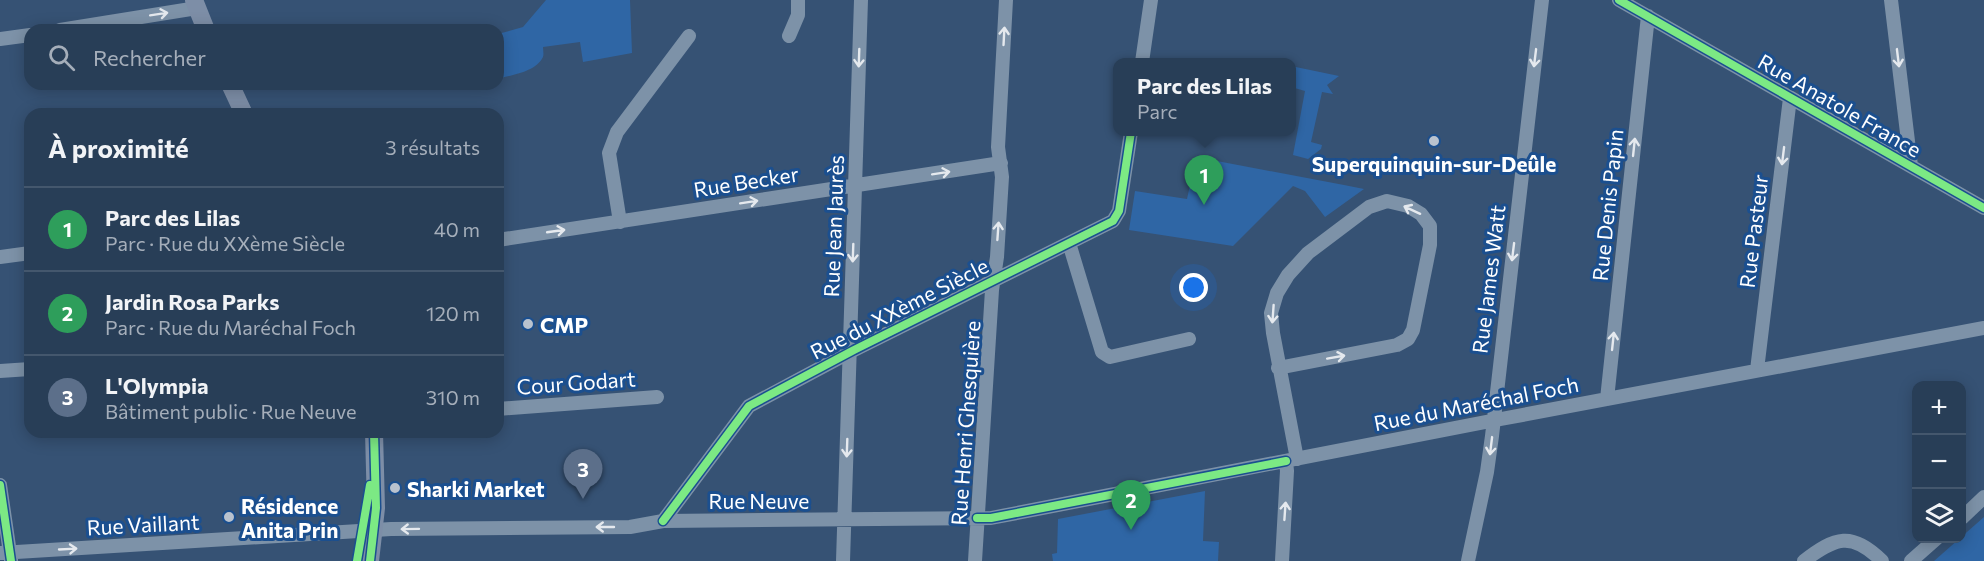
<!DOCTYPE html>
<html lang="fr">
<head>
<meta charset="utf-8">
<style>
  body { margin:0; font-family:Commissioner,sans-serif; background:#30455d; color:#f1f3f6 }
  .controls { position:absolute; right:18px; bottom:18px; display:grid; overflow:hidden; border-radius:12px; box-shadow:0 3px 15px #0003 }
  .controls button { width:54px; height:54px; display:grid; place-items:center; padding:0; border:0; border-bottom:2px solid #44576d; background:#283e57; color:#f1f3f6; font:30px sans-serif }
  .you { position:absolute; left:1194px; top:288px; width:21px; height:21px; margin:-15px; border:4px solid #fff; border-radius:50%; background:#1a73e8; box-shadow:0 0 0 9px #1a73e833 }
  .badge { display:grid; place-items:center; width:39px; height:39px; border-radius:50%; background:#b9c2ce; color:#fff; font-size:20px; font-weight:700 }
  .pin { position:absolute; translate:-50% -50px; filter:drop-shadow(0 2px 3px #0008) }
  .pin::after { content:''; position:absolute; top:32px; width:21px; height:18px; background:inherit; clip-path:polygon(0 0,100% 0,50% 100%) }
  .popup { position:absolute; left:1113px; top:58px; width:183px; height:78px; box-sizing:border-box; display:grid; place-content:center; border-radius:12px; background:#283e57; filter:drop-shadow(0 2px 4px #0005); font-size:20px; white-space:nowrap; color:#a5aeba }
  .popup b { font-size:22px; color:#f1f3f6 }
  .popup::after { content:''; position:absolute; left:50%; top:100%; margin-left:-12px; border:12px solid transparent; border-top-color:#283e57 }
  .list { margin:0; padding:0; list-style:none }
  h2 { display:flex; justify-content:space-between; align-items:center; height:78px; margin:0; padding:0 24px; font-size:26px }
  h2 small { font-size:20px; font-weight:400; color:#a5aeba }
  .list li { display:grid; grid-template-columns:39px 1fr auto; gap:18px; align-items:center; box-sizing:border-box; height:84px; padding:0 24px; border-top:2px solid #44576d }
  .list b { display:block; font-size:22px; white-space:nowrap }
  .list p { margin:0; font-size:20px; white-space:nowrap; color:#a5aeba }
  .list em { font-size:20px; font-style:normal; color:#a5aeba }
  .icon { flex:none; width:33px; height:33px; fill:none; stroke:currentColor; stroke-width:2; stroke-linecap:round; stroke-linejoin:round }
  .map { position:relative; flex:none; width:1984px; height:561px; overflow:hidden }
  .search { position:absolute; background:#283e57; box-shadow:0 3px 15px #0003; left:24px; top:24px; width:480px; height:66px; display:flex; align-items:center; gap:15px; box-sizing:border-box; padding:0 21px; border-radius:18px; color:#a5aeba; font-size:22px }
  .panel { position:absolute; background:#283e57; box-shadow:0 3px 15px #0003; left:24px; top:108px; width:480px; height:330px; border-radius:18px }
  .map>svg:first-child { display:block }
</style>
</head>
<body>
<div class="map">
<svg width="1984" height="561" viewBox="0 0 1984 561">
  <rect width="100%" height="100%" fill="#365274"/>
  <path fill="#2f66a5" d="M546 0H630L632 53 583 62 580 42 543 47C543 50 544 54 543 57 536 72 511 75 498 79V34L523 27Z
    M1291 66 1339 76 1327 85 1333 94 1322 92 1311 142 1322 145 1321 149 1308 159 1293 155 1305 91 1291 87Z
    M1196 157 1344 185 1364 189 1325 217 1305 191 1293 186 1233 246 1129 230 1135 191 1187 199Z
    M1205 491 1203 541 1219 542 1218 561H1053L1052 554 1057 553 1058 519Z
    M1984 517V561H1934Z"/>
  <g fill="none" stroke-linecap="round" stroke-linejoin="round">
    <path stroke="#7d92a8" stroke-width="14" d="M1619 0 1984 208
      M1891 0 1911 166
      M60 30 197 8
      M789 36 798 15V0
      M0 39 30 35
      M1142 62 1151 0
      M620 222 609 153 617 132 689 36
      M498 240 1001 163
      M1069 243 1102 352 1110 357 1189 339
      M0 257 30 253
      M1278 368 1397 345 1408 339 1413 330 1430 245V226L1421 214 1408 206 1387 201 1369 207 1308 253 1288 275 1277 293 1271 313 1273 333 1297 459
      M1757 370 1790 98
      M0 371 30 369
      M1607 399 1648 16
      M498 409 657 397
      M0 485 11 560
      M1962 518 1984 497
      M663 521 749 406 854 350 1113 221 1119 211 1131 132
      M0 553 391 529 630 527 663 521 991 518 1501 419 1984 328
      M843 561 861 0
      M975 561 992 290 997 257 1002 177 998 147 1006 0
      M1282 561 1287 471 1286 461
      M1468 561 1487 472 1492 436 1542 0
      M1804 561C1835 537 1852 531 1882 561
      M1911 561 1937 538"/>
    <path stroke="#7d8ea7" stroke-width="18" d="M194 0 206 30
      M230 84 244 114
      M370 561 376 508 374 432"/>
    <g stroke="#1b4f8f" stroke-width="11">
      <path id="cycleway" d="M1619 0 1984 208
        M0 485 11 561
        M977 518H991L1286 461
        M663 521 749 406 854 350 1113 221 1119 211 1131 132
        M357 561 370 485
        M370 561 376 508 374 432"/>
    </g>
    <use href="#cycleway" stroke="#7ce984" stroke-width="8"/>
  </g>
  <defs><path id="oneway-shaft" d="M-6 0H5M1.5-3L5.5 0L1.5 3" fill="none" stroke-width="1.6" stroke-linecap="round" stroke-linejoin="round" transform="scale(1.5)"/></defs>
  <g stroke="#e5e9ee">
    <use href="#oneway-shaft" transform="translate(159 14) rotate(-9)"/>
    <use href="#oneway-shaft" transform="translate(1004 36) rotate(-87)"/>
    <use href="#oneway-shaft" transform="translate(859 58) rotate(92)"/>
    <use href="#oneway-shaft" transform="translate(1535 58) rotate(97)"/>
    <use href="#oneway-shaft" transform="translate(1898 58) rotate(83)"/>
    <use href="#oneway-shaft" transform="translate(1634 147) rotate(-84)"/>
    <use href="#oneway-shaft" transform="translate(1783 156) rotate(97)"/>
    <use href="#oneway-shaft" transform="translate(941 173) rotate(-9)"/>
    <use href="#oneway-shaft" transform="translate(749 202) rotate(-9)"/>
    <use href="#oneway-shaft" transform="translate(1412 210) rotate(-155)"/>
    <use href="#oneway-shaft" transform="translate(556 231) rotate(-8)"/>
    <use href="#oneway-shaft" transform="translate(998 231) rotate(-86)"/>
    <use href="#oneway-shaft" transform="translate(1513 252) rotate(97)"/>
    <use href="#oneway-shaft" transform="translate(853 253) rotate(92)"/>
    <use href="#oneway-shaft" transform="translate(1273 314) rotate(94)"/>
    <use href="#oneway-shaft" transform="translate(1613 341) rotate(-84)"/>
    <use href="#oneway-shaft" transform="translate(1336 357) rotate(-10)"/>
    <use href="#oneway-shaft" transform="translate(1491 446) rotate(97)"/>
    <use href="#oneway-shaft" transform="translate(847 448) rotate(92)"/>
    <use href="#oneway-shaft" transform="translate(1285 511) rotate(-86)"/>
    <use href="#oneway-shaft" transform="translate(605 527) rotate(180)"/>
    <use href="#oneway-shaft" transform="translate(410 529) rotate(179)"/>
    <use href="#oneway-shaft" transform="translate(68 549) rotate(-3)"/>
  </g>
  <g fill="#b9c2ce" stroke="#1b4f8f" stroke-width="2">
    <circle cx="1434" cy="141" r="6"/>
    <circle cx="528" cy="324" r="6"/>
    <circle cx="395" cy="488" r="6"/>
    <circle cx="229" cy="517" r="6"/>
  </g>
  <g text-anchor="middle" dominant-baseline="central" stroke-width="6" stroke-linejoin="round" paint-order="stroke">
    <g font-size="21" fill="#fff" stroke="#1b4f8f">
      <text transform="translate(1840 105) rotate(30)">Rue Anatole France</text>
      <text transform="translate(746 181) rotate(-9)">Rue Becker</text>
      <text transform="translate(1607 205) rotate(-84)">Rue Denis Papin</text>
      <text transform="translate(833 226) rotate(-88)">Rue Jean Jaurès</text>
      <text transform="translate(1753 231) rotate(-83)">Rue Pasteur</text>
      <text transform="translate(1488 279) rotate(-83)">Rue James Watt</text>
      <text transform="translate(899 308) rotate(-27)">Rue du XXème Siècle</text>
      <text transform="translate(576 382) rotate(-4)">Cour Godart</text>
      <text transform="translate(1476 403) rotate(-11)">Rue du Maréchal Foch</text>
      <text transform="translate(965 423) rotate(-86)">Rue Henri Ghesquière</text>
      <text x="759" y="500">Rue Neuve</text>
      <text transform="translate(143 524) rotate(-3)">Rue Vaillant</text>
    </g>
    <g font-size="21" font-weight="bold" fill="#fff" stroke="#1b4f8f" text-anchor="start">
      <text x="1434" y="163" text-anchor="middle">Superquinquin-sur-Deûle</text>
      <text x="540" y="324">CMP</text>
      <text x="407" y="488">Sharki Market</text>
      <text x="241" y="505">Résidence<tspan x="241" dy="24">Anita Prin</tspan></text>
    </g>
  </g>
</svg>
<div class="controls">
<button>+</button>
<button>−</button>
<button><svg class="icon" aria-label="layers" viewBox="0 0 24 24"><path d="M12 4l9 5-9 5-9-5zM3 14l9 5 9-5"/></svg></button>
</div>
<div class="you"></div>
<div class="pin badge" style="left:1204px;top:205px;background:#2e9e5b">1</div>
<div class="popup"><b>Parc des Lilas</b>Parc</div>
<div class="pin badge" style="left:1131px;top:530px;background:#2e9e5b">2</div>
<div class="pin badge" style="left:583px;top:499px;background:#5c6f8a">3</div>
<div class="search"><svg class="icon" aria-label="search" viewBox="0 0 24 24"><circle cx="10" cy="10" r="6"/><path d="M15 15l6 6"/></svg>Rechercher</div>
<section class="panel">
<h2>À proximité<small>3 résultats</small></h2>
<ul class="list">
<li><span class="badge" style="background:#2e9e5b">1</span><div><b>Parc des Lilas</b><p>Parc · Rue du XXème Siècle</p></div><em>40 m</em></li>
<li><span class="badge" style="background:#2e9e5b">2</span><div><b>Jardin Rosa Parks</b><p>Parc · Rue du Maréchal Foch</p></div><em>120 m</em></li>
<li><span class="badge" style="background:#5c6f8a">3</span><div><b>L'Olympia</b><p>Bâtiment public · Rue Neuve</p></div><em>310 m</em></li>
</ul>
</section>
</div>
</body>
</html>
